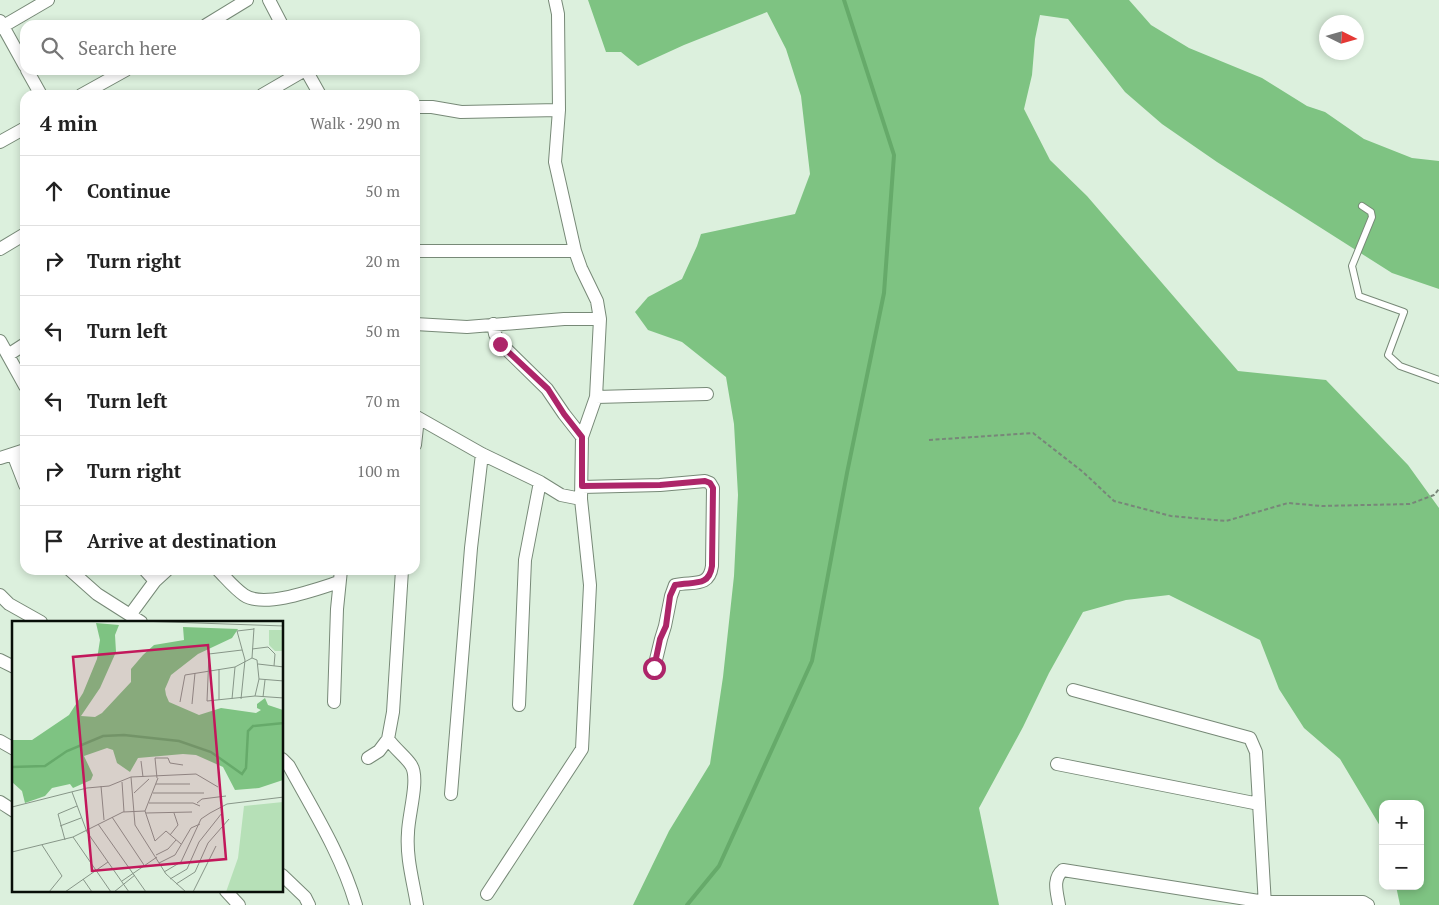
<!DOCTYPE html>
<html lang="en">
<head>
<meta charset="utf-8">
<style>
  body { margin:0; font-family:"PT Serif",serif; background:#f2f2f2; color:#222 }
  .controls { position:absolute; right:15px; bottom:15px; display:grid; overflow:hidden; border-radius:10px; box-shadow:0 2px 8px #0003 }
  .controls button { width:45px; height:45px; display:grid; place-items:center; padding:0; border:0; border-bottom:1px solid #e0e0e0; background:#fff; color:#222; font:25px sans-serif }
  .compass { position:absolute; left:1319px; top:15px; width:45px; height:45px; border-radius:50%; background:#fff; box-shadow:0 2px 8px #0003; rotate:95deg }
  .stop { position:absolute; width:15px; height:15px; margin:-11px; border:4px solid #ad2569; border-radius:50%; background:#fff }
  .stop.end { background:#ad2569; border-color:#fff; box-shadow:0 1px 5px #0008 }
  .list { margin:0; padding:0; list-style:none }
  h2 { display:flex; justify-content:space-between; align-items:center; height:65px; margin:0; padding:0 20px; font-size:21px }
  h2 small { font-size:16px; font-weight:400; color:#767676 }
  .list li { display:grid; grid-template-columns:32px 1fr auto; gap:15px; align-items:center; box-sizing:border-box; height:70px; padding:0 20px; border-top:1px solid #e0e0e0 }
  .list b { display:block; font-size:19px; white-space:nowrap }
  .list em { font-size:16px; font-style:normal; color:#767676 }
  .icon { flex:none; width:28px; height:28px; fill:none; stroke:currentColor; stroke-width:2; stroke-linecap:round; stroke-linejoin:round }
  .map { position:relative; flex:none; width:1439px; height:905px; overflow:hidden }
  .search { position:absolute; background:#fff; box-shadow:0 2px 8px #0003; left:20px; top:20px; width:400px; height:55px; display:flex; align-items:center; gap:12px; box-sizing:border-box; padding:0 18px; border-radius:15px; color:#767676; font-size:19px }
  .panel { position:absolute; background:#fff; box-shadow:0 2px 8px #0003; left:20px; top:90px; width:400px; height:485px; border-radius:15px }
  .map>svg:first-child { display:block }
</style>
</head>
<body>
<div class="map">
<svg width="1439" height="905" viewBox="0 0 1439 905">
  <rect width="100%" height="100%" fill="#dcf0dd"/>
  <path fill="#7ec382" d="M588 0H1129L1151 25 1189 48 1262 78 1307 106 1325 112 1364 139 1412 158 1439 161V289L1392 273 1217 162 1162 124 1125 92 1068 19 1040 15 1035 39 1032 75 1024 109 1050 160 1087 196 1238 371 1326 380 1408 465 1439 508V905H1400L1396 886H1420V804H1383V831L1340 759 1304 728 1279 689 1260 640 1169 595 1126 600 1083 612 1049 673 1023 727 979 808 999 905H633L669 831 710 764 723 677 734 576 738 495 734 424 726 377 682 342 648 330 635 312 648 297 682 279 697 246 701 234 795 214 810 174 801 96 786 49 767 12 684 45 638 66 621 52H606Z"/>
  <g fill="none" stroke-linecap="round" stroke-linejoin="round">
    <path stroke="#66aa6a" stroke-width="4" d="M687 905 719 866 812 661 847 473 884 293 894 155 844 0"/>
    <g stroke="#778977" stroke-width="8">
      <path id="lane" d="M1362 206 1371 212 1372 217 1352 266 1359 296 1404 312 1388 355 1400 366 1439 380"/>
    </g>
    <g stroke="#778977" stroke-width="14">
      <path id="street" d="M269 0 282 25
        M0 21 25 66
        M206 25 247 0
        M0 28 48 0
        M27 70 41 95
        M306 70 320 95
        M81 95 126 70
        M262 95 305 70
        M415 107H432L461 112 559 110
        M0 142 25 128
        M0 249 25 234
        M415 251H575
        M415 324 467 327 564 319H600
        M493 324 495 334 500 343 547 389 564 414 582 437
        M0 341 25 386
        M8 355 25 344
        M596 397 707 394
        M415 416 482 454 540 482 561 495 581 499
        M415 445 418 418
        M13 454 25 485
        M0 458 25 450
        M582 487 660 485 705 481 710 483 713 488 712 566C709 588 693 581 675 585L671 596 665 626 661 639 654 668
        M70 570 97 594 141 622
        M145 570 155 581
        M218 570C226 578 234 588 244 595 264 609 317 589 339 582
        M0 595 9 604 41 622
        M130 615 155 581 167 570
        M0 660 14 667
        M1073 690 1250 738 1256 752 1265 905
        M334 702 337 609 341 570
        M519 705 525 560 540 482
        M388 739C395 749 406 757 411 765 420 778 408 816 408 833 406 857 413 881 417 905
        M0 741 14 749
        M368 758 379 751 388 739 393 712 402 570
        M282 759 289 766C313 810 342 856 356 905
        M1057 764 1259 804
        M451 794 471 548 482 454
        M0 802 14 811
        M282 875 305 897 309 905
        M226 891 239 905
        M487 894 582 749 590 585 581 499 582 437 596 397 600 319 597 301 581 268 575 251 555 162 559 110 558 14 555 0
        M1059 905C1057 892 1052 879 1063 870L1265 902H1363L1368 905"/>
    </g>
    <path stroke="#788679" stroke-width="2" stroke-dasharray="4 2.5" stroke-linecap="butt" d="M929 440 1033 433 1083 472 1114 501 1171 516 1226 521 1288 503 1322 506 1410 504 1434 495 1439 489"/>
    <use href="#lane" stroke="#fff" stroke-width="6"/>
    <use href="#street" stroke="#fff" stroke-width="12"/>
  </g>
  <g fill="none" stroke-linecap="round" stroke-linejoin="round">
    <path stroke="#ad2569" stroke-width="6" d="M500 344 548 389 564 414 582 437V486L660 485 705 481 710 483 713 488 712 566C709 588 692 581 675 585L670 596 666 626 660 639 654 668"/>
  </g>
  <g transform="translate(12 621)">
    <rect width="271" height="271" fill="#dcf0dd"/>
    <path d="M257 9H271V30H263L257 24ZM271 181V271H214L226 237 232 185Z" fill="#b6e0b7"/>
    <path d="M84 2 107 4 103 14 104 31 88 67 69 95 83 96 90 92 119 61V48L131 34 142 24 172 19 171 6 226 8 220 17 186 33 159 54 153 68 154 74 157 81 187 94 209 87 244 92 249 89 245 87V83L253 77 256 84 271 89V159L247 167 223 169 211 146 184 134 171 133 126 137 118 151 105 142 101 129 95 127 72 135 81 154 79 159 61 167 58 163 40 167 33 175 13 182 10 170 0 161V119H20L57 94 71 72 85 38 88 19Z" fill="#7ec382"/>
    <path fill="none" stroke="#66aa6a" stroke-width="2.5" d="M0 146 33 145 55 130 91 115 112 114 167 120 199 131 230 153 234 147 236 110 241 105 272 102"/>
    <path fill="none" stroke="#879688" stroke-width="1" d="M127 0 272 5M242 7 240 37 245 39 247 58 243 75M240 28 256 26 263 33 262 45M230 29 197 33 195 80 243 75 272 77M246 43 272 46M247 58 272 60M251 76 253 59M220 78 223 46M229 78 233 39 225 10 242 8M207 79V48M168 81 173 54 223 46 240 37M180 83 183 52M129 140 131 156M119 156 123 204 154 253 174 271M145 157 143 137H156L158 142 171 144M110 161 112 191M144 163H178M89 165 92 199M60 171 75 211 117 271M122 172 137 158M141 172H192M137 182H181L188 185M185 182 190 178 214 175M0 186 75 167 97 165 119 156 184 153 206 166M133 190 143 220 154 210 169 223M133 190 146 157M134 192 180 191M100 196 132 244M86 203 134 271M48 205 69 197M158 214 166 204 162 192M61 216 99 271M53 219 46 193 65 185M30 224 50 255 37 271M0 231 61 216 111 191 133 190M144 234 156 228 164 219M147 242 163 234 179 207 188 203M152 251 169 241 189 198 198 192 215 183 272 176M71 258 80 271M158 258 175 248 187 221 210 192M110 260 145 236M164 263 183 251 196 222 217 198M53 271 96 241M102 271 123 254M181 271 204 225"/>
    <path fill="#c2185b" fill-opacity="0.15" stroke="#c2185b" stroke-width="2.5" d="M196 24 214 238 80 250 61 36Z"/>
    <rect width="271" height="271" fill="none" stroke="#080e08" stroke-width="2.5"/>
  </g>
</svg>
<div class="controls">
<button>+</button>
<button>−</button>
</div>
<svg class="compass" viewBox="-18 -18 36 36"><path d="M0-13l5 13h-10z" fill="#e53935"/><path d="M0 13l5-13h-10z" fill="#767676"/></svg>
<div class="stop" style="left:654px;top:668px"></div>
<div class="stop end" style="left:500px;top:344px"></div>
<div class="search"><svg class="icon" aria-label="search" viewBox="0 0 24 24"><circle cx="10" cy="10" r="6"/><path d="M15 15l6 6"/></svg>Search here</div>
<section class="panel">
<h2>4 min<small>Walk · 290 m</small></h2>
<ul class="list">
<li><svg class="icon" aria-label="ahead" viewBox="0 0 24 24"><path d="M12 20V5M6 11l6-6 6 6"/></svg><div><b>Continue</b></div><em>50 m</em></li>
<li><svg class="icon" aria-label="right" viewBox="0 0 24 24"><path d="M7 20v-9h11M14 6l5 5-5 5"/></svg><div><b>Turn right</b></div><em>20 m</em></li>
<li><svg class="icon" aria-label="left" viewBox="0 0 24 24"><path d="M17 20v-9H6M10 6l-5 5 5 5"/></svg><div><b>Turn left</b></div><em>50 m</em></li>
<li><svg class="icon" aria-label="left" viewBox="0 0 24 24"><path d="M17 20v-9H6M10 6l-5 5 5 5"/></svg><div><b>Turn left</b></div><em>70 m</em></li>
<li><svg class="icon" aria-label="right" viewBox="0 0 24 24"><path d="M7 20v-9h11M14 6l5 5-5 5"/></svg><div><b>Turn right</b></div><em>100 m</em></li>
<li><svg class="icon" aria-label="arrive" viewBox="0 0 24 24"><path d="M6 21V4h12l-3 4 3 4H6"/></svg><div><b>Arrive at destination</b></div></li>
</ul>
</section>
</div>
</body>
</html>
